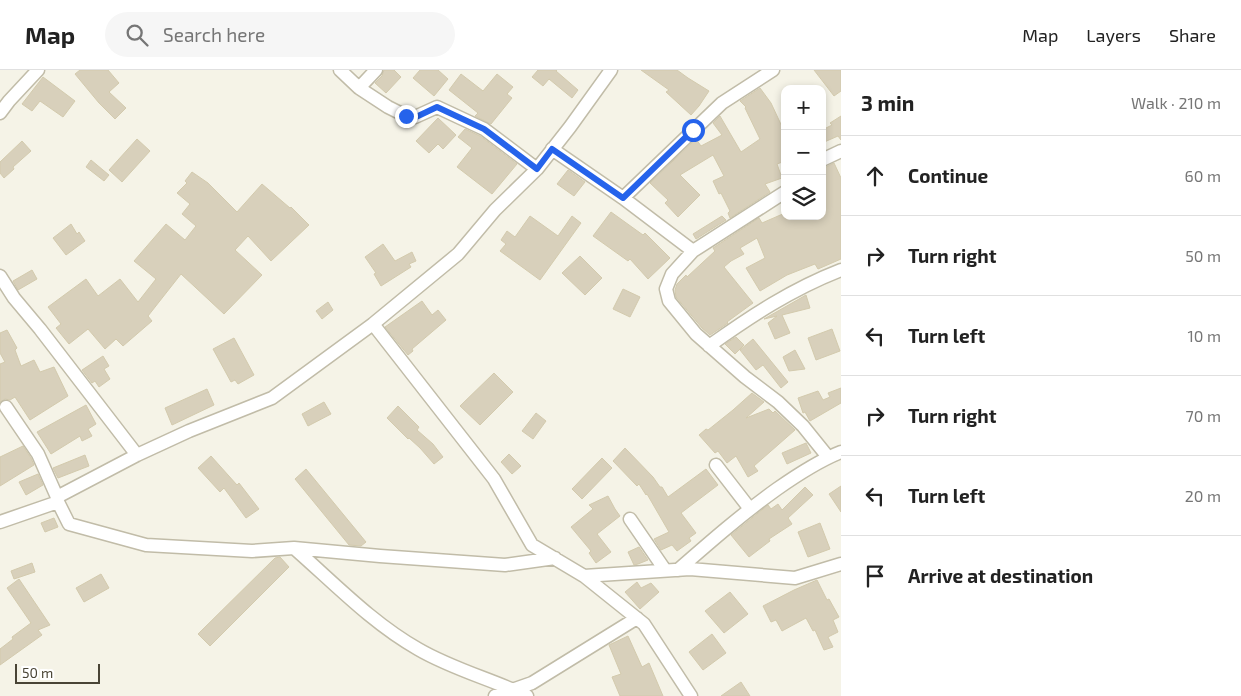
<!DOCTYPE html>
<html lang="en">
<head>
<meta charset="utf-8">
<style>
  body { margin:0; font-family:"Exo 2",sans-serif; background:#f6f6f6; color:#222 }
  .controls { position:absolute; right:15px; top:15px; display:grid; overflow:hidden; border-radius:10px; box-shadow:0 2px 8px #0003 }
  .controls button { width:45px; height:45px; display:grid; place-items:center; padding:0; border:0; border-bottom:1px solid #e0e0e0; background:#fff; color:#222; font:25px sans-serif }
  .scale { position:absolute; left:15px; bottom:12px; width:85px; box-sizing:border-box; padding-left:5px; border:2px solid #494435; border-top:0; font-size:14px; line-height:18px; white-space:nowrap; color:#494435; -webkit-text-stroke:4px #fff; paint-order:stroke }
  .stop { position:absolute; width:15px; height:15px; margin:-11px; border:4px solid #2563eb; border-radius:50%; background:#fff }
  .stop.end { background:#2563eb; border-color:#fff; box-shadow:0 1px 5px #0008 }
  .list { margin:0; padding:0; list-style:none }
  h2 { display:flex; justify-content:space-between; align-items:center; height:65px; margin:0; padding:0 20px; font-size:21px }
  h2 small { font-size:16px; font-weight:400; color:#767676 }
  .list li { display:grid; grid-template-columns:32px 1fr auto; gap:15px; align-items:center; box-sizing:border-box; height:80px; padding:0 20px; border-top:1px solid #e0e0e0 }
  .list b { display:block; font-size:19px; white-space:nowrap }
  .list em { font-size:16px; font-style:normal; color:#767676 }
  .icon { flex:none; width:28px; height:28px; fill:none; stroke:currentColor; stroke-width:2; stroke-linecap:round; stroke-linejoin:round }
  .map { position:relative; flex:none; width:841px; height:626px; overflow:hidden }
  header { display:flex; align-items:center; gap:30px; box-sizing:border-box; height:70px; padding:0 25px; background:#fff; border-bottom:1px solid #e0e0e0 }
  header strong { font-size:24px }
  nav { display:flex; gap:28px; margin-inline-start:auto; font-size:18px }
  .search { width:350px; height:45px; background:#f6f6f6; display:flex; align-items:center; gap:12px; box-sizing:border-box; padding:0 18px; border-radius:28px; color:#767676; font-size:19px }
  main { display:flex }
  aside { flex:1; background:#fff }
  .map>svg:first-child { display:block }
</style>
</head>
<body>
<header>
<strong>Map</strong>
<div class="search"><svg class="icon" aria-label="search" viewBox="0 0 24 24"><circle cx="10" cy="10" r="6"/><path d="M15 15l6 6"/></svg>Search here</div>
<nav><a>Map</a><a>Layers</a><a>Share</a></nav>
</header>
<main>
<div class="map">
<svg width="841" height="626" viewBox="0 0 841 626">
  <rect width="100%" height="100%" fill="#f5f3e7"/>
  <path fill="#d8d0bb" stroke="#d3caad" d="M80 0H108L119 13 109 22 126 38 115 49 99 33 75 4Z
    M384 0H394L401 7 386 23 375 13 382 6Z
    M420 0H438L448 9 434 26 413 8Z
    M538 0H557L556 1 578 20 572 28 549 9 543 16 532 7Z
    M641 0H677L688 8 709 21 699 36 691 45 666 22 669 20Z
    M814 0H841V21L834 26Z
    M461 4 483 21 497 4 513 17 507 24 512 28 491 54 475 46 478 43 449 20Z
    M43 7 75 31 63 47 40 31 32 41 22 34Z
    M760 18 771 33 785 63V91L777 94 782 108 765 114 770 122 730 148 728 143 730 141 721 123 719 124 713 111 724 106 713 85 680 105 700 125 678 147 665 133 668 130 650 113 696 69 701 76 722 65 713 53 720 46 741 82 760 69 745 38 746 37 740 31Z
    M841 46V70L838 66 822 73V60L832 55 830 53Z
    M438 48 456 65 443 79 438 74 429 83 416 71Z
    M465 59 480 66 517 94 492 124 457 97 472 78 458 67Z
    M137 69 150 81 122 112 109 100Z
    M22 71 31 81 13 97 14 99 4 108 0 103V92Z
    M91 90 109 105 104 111 86 97Z
    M834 93 841 108V189L818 199 815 194 787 205 760 221 746 198 765 188 757 168 740 178 744 184 731 191 724 197 753 233 727 252 728 253 710 265 702 258 676 227 675 220 677 214 686 205 687 207 715 181 713 178 759 148 762 153 785 143V146H822V99Z
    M568 100 585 112 574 126 557 114Z
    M192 102 208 113 237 142 262 114 290 138 291 137 309 155 271 191 248 166 235 180 262 205 224 244 181 204 148 246 152 251 123 276 116 269 105 279 88 259 69 274 56 258 61 254 48 237 86 209 98 226 120 209 138 232 156 209 134 191 166 154 185 170 196 156 182 144 190 134 177 123 187 113 185 111Z
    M611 142 643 165 645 163 670 188 648 209 630 189 628 191 593 166Z
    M530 146 558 166 572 146 581 153 540 210 500 181 506 174 501 170 507 161 515 167Z
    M722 146 726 150 696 169 693 164Z
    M71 154 77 164 79 162 85 171 66 185 53 168Z
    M383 174 395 191 412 182 416 191 409 194 411 197 381 216 374 204 376 203 365 187Z
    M580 186 602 208 585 225 562 203Z
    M32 200 37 209 18 220 13 211Z
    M623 219 640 227 630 247 613 239Z
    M806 225 810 238 782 245 790 263 775 269 768 253 777 246 764 249Z
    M422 231 432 245 438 240 446 250 412 279 413 281 408 285 385 257Z
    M328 232 333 240 322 249 316 241Z
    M832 259 840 281 816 290 808 268Z
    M7 260 17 278 15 280 21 296 34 290 40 302 54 297 68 326 30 350 15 327 10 330 5 329 0 332V294L5 292 0 283V263Z
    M736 267 744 275 735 284 725 274Z
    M234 268 254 305 238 314 235 310 231 312 213 279Z
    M753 269 788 312 781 318 763 295 756 300 740 280Z
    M795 280 805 299 789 301 783 287Z
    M103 286 109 296 104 299 110 309 99 317 95 311 92 313 82 300Z
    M494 303 513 322 480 355 460 336Z
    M841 318V333L810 351 805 342 803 343 798 328 818 321 823 330 830 327 828 323Z
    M207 319 214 335 172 355 165 338Z
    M752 323 764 332 746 348 769 339 773 343 775 341 795 360 754 396 758 401 748 407 736 386 727 393 718 381 715 383 699 365 706 359 708 360 733 340Z
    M324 332 331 344 308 356 302 344Z
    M86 335 96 354 88 359 92 366 82 371 80 366 51 384 37 362Z
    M398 336 419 357 417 360 433 374 443 387 434 394 420 378 409 368 408 369 387 348Z
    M536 343 546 351 533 369 522 361Z
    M806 373 811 383 787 394 782 383Z
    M23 376 31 388 34 395 0 416V387Z
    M625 378 653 407 660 417H662L668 427 706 399 718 415 681 443 696 463 689 468 691 471 677 481 672 475 661 480 654 469 669 462 647 424 646 425 639 414 637 416 613 391Z
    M509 384 521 396 512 404 501 392Z
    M85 385 89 396 58 408 53 398Z
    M211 386 237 415 239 413 259 439 246 448 224 418 220 422 198 398Z
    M602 388 612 398 582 429 572 419Z
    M306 399 366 472 361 476 349 475 295 409Z
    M38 404 43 415 26 425 19 412Z
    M841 416V442L829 424Z
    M805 417 813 425 788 448 792 454 769 469 770 471 749 487 731 465 768 435 771 439 778 434 782 440Z
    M608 426 615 439 620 446 597 464 611 482 596 493 589 483 591 481 571 457 593 439 589 435Z
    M54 448 58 457 45 462 41 453Z
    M820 453 830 479 808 487 798 462Z
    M639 477 648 490 638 494 634 495 628 482Z
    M280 487 289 497 210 576 198 564 275 488Z
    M32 493 35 502 14 509 11 501Z
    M101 504 109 518 84 532 76 518Z
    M19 509 50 555 38 560 42 565 0 595V579L13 569 12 567 31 553 7 518Z
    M817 510 827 530 829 529 839 547 833 550 838 562 828 567 833 577 824 580 815 560 813 561 806 548 782 561 776 550 771 552 763 536 794 520Z
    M637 512 641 518 651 513 659 522 640 539 625 522Z
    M730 522 748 544 724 563 705 541Z
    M712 564 726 583 703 600 689 582Z
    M628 566 642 597 649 593 663 626H620L612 607 621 604 609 575Z
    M741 612 750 626H721Z"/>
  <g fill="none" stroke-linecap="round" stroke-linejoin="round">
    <g stroke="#c1bca8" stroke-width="15">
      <path id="minor" d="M340 0 359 18 388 37 406 46 415 47 437 37 484 59 537 99
        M359 18 376 0
        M0 43 9 31 38 0
        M552 79 623 128 693 181
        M822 90 841 81
        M785 122 693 181 672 204 666 219 669 231 696 264 745 307 778 332 803 356 828 387
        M623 128 722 33 773 0
        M0 206 14 228 40 259 137 385
        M373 254 494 409 532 475 584 506 644 554 691 626
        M709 276C751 246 792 219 841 200
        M6 337 38 384 57 427
        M716 395 750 439
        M58 432 69 454 146 475 252 481 294 478 380 486 505 495 555 488
        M630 449 665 500
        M0 452 58 432 57 427 137 385 189 361 272 328 373 254 458 184 495 140 537 99 570 57 611 0
        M294 478C334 513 372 553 418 579 452 599 491 609 527 626
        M678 500C710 472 742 444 777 419 797 405 818 391 841 382
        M584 506 690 499 795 508 841 494
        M495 626 532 613 637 548"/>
    </g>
    <use href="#minor" stroke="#fff" stroke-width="12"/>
  </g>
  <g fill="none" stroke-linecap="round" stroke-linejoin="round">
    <path stroke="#2563eb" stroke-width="6" d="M406 46 416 47 437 37 484 59 537 99 552 79 623 128 693 60"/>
  </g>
</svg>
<div class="controls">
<button>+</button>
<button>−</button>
<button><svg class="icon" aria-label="layers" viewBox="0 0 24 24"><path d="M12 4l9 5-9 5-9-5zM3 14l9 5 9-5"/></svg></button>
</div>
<div class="scale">50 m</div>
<div class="stop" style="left:693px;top:60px"></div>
<div class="stop end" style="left:406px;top:46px"></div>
</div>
<aside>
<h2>3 min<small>Walk · 210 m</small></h2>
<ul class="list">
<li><svg class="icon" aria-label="ahead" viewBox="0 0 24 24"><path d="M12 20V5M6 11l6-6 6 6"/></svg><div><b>Continue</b></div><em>60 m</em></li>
<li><svg class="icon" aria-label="right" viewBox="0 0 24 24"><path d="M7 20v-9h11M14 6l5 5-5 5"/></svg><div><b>Turn right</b></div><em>50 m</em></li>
<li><svg class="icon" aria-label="left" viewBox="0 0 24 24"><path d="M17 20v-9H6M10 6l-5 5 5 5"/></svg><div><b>Turn left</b></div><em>10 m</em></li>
<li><svg class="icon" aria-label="right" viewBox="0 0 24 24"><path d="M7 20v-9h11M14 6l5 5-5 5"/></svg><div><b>Turn right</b></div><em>70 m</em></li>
<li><svg class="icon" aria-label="left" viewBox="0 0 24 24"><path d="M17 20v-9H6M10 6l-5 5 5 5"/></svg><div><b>Turn left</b></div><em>20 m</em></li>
<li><svg class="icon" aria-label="arrive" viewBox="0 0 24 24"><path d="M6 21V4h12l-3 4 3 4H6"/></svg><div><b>Arrive at destination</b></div></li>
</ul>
</aside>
</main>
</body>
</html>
